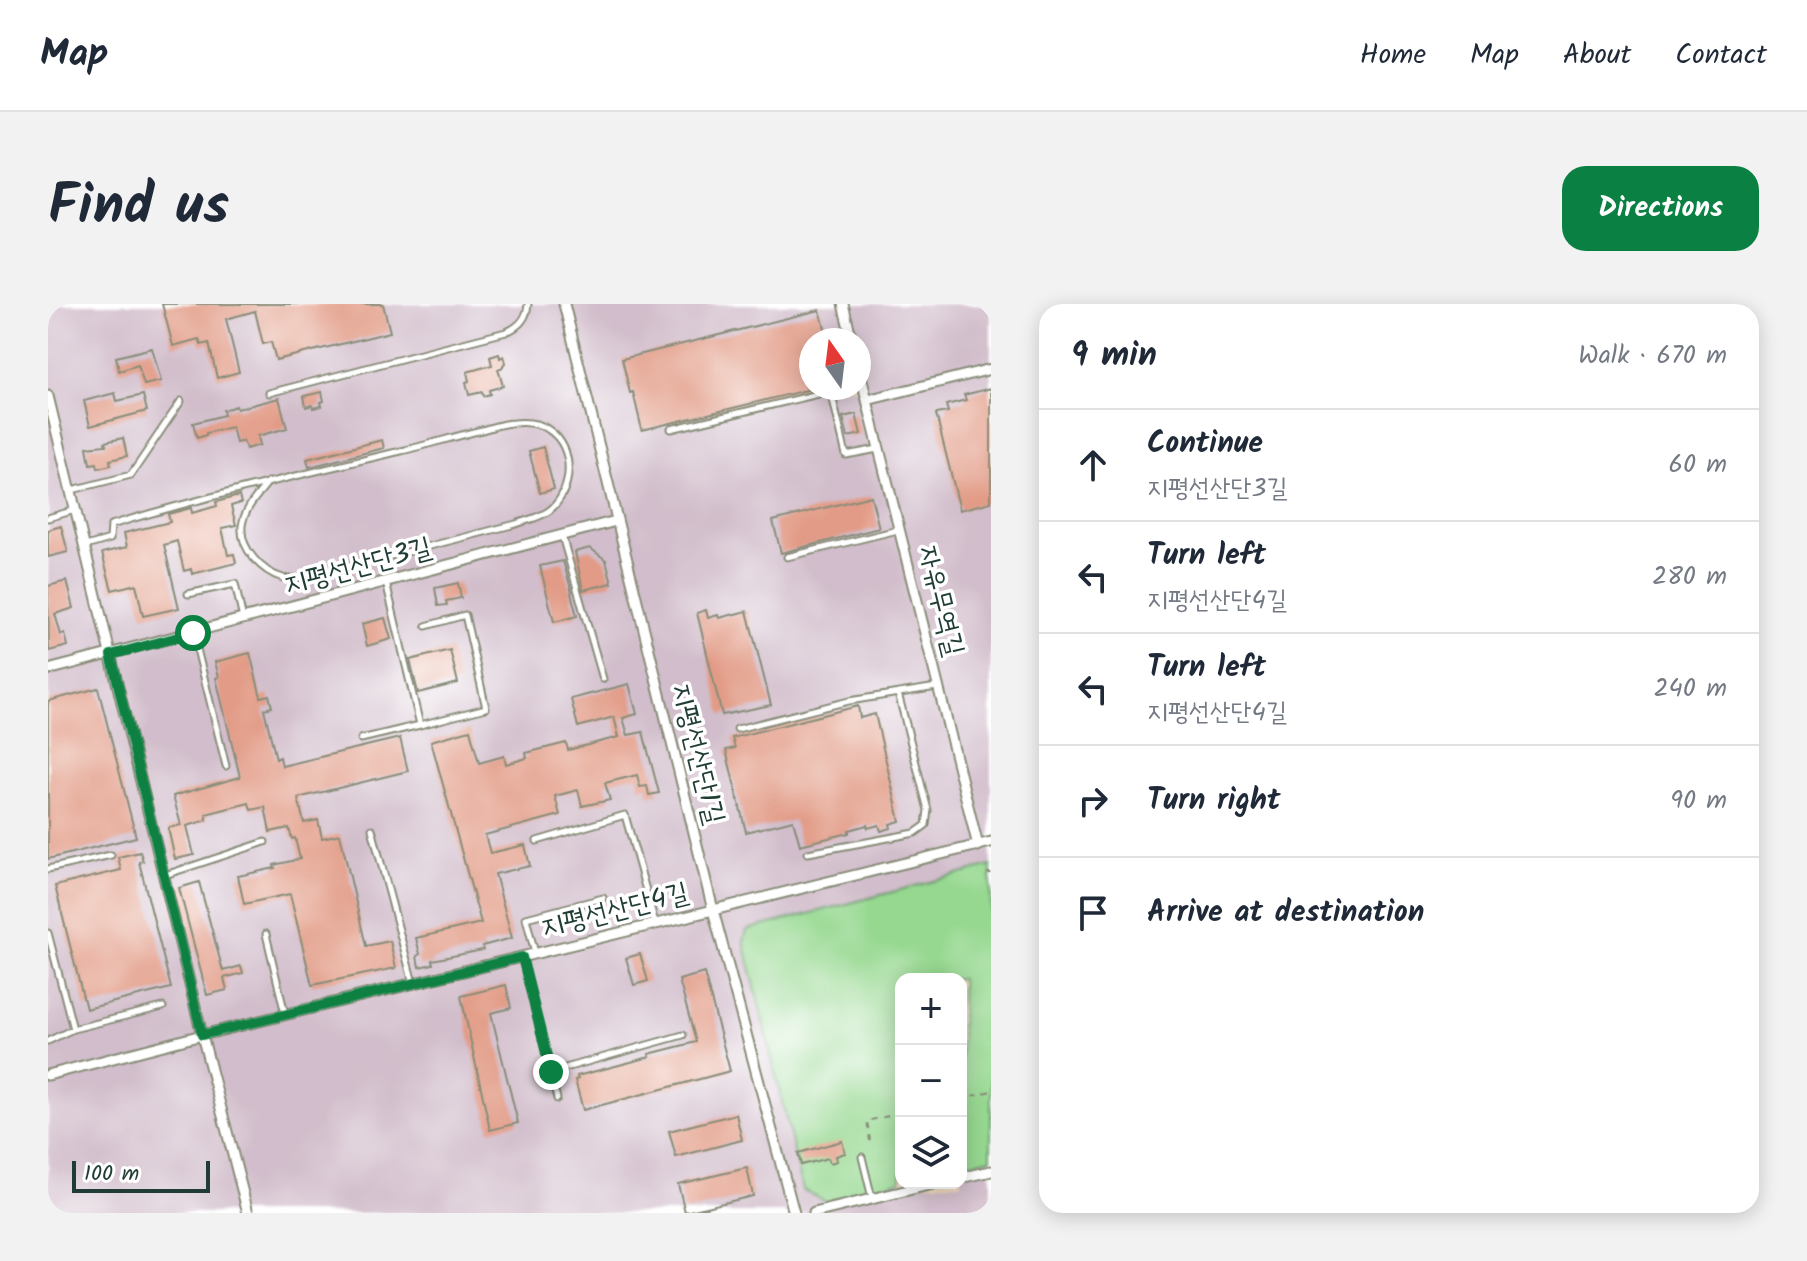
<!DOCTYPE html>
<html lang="en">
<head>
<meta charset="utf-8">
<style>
  body { margin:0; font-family:Kalam,"Poor Story",sans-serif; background:#f2f2f3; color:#1f2937 }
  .controls { position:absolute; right:24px; bottom:24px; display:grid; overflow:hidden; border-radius:16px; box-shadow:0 4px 20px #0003 }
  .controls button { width:72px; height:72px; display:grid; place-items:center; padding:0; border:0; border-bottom:2px solid #e0e1e3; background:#fff; color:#1f2937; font:40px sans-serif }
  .compass { position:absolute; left:751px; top:24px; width:72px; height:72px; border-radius:50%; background:#fff; box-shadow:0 4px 20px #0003; rotate:346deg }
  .scale { position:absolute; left:24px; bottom:20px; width:138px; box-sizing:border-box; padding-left:8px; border:4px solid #1f3d34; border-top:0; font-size:22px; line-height:28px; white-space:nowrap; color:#1f3d34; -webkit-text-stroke:6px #fff; paint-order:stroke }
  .stop { position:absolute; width:24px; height:24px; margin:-18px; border:6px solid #0b8043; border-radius:50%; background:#fff }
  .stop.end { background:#0b8043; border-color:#fff; box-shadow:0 2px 8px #0008 }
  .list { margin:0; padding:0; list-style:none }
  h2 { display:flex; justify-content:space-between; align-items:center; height:104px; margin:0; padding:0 32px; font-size:34px }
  h2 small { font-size:26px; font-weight:400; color:#747a83 }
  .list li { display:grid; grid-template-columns:52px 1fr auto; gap:24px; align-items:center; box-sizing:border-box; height:112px; padding:0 32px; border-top:2px solid #e0e1e3 }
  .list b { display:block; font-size:30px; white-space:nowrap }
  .list p { margin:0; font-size:26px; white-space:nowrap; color:#747a83 }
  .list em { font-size:26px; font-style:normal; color:#747a83 }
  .icon { flex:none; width:44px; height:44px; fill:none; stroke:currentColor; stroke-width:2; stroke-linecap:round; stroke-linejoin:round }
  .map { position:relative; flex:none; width:943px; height:909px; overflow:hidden; border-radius:24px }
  header { display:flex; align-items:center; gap:48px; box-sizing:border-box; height:112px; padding:0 40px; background:#fff; border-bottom:2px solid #e0e1e3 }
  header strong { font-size:38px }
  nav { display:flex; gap:44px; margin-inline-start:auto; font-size:28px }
  .intro { display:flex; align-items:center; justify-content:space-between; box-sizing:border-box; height:192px; padding:0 48px }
  h1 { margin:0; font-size:56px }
  .button { padding:20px 36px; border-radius:24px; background:#0b8043; color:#fff; font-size:28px; font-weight:700 }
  main { display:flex; gap:48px; padding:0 48px }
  aside { flex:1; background:#fff; border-radius:24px; box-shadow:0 4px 20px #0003 }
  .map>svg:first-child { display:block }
</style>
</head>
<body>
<header>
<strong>Map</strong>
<nav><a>Home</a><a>Map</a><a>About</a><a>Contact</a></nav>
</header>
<div class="intro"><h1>Find us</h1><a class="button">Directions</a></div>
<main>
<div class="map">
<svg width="943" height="909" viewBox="0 0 943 909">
  <rect width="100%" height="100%" fill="#fff"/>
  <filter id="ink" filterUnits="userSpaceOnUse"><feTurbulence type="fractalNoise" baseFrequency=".0125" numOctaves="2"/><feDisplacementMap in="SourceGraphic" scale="16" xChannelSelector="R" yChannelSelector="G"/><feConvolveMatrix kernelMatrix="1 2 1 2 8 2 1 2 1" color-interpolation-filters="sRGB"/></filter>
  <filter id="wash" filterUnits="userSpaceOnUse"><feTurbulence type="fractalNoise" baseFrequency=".006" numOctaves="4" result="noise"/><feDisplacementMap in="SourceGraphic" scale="32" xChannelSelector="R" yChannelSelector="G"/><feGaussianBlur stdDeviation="1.8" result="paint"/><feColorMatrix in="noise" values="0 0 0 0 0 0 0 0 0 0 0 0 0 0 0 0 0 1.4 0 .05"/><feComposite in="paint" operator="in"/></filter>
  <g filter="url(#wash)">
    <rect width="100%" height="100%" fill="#f3ddc0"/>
    <path fill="#d1bdcb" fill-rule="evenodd" d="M0 0H943V909H0ZM763 36H811V84H763ZM853 675H913V879H853Z"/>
    <path fill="#96d890" stroke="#5a8a62" stroke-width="2" d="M943 562V854L913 861V675H853V876L778 897 755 886 696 637 699 626Z"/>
    <g id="blocks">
      <path fill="#e29b86" d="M114 0H335L342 28 228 56 223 38 215 40 207 7 178 15 191 68 169 74 161 39 153 41 151 35 125 42Z
        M772 6 780 36H763V85L594 126 585 88 582 89 574 55Z
        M104 44 113 77 96 81 90 61 71 67 68 53Z
        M451 50 452 54 456 52 458 59 455 61V63L450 65 455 82 441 86 442 90 435 92 434 88 421 91 418 78 421 77 419 68 444 61 442 53Z
        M943 84V198L912 206 888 110 900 108 898 101 918 96 916 91Z
        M274 88 276 97 273 98 274 102 265 104 264 101 258 103 256 92Z
        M67 89 69 97 95 91 99 107 42 122 36 97Z
        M231 94 239 124 210 132 212 141 198 145 195 137 188 139 184 123 158 129V131L149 134 145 119 176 111 175 106 188 102 189 105Z
        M808 110 813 130 800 133 795 113Z
        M75 134 79 152 62 156 63 161 50 164 49 159 42 160 39 143 58 141 57 138Z
        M334 136 336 144 261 163 259 155Z
        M495 143 506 185 492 189 481 147Z
        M191 192 193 199 183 202 188 221 174 224 180 251 186 250 188 259 144 270 143 265 136 267 129 237 116 241 131 304 95 312 88 280 64 286 54 249 79 243 76 229 122 218 120 210 143 204 144 209 169 202 168 198Z
        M823 192 831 224 733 249 725 217Z
        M13 222 20 248 0 253V226Z
        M542 244 558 256 564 279 535 286 527 248Z
        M515 257 524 288 523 289 529 312 506 318 492 262Z
        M19 277 26 304 7 310 13 331 17 330 20 342 1 347 0 282Z
        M410 279 413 294 398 297 399 301 390 302 387 284Z
        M658 306 660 314 670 311 671 314 699 307 723 401 674 411 649 309Z
        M337 314 343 335 319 342 314 320Z
        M402 346 410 379 370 389 362 356Z
        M202 349 213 393 221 391 224 403 216 405 228 455 232 453 234 462 352 434 360 467 250 494 256 519 270 516 274 534 292 530 318 642 342 637 348 664 264 681 242 590 196 600 190 572 227 564 226 561 252 555 247 534 244 535 241 524 222 528 217 503 203 506 201 499 158 510 159 516 139 522 146 551 127 555 120 524 133 521 125 492 192 473 168 374 171 373 167 358Z
        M581 380 589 410 575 414 580 431 595 428 611 489 601 491 599 482 592 483 589 471 557 479 562 496 534 502 530 486 507 492 512 511 437 531 442 549 477 541 482 562 447 570 464 634 434 642 435 646 384 656 385 660 371 663 369 652 372 650 368 634 433 619 383 437 422 426 431 459 456 452 458 460 479 454 478 449 518 439 520 446 571 433 566 413 530 423 523 395Z
        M50 384 88 533 0 555V397Z
        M810 402 812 414 827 410 852 517 842 520 843 524 833 527 831 521 820 524 819 521 801 526V529L752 541 745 516 698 528 678 446 687 444 684 434Z
        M92 548 95 557 91 558 123 684 38 705 7 582 73 566 70 553Z
        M151 578 175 667 193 662 195 669 176 674 179 686 159 691 131 584Z
        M592 650 600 677 586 681 578 654Z
        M656 669 682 767 535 806 527 776 530 775 529 772 602 753 601 750 648 738 631 676Z
        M458 681 463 704 443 709 470 819 442 826 413 692Z
        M688 810 694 836 628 853 621 827Z
        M794 837 797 849 788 852 789 857 782 859 780 854 753 861 750 849Z
        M699 864 705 892 637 908 630 880Z"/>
    </g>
  </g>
  <g filter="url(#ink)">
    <use href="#blocks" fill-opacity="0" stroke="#898d7a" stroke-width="2"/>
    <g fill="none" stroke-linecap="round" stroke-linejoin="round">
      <g stroke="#898d7a" stroke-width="9">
        <path id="lane" d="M221 89 458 28C471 23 479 15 480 0
          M623 125 783 87 798 151 830 145
          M24 186 83 171 133 97
          M0 214 27 206
          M514 232 555 375
          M38 242 62 235 63 221C159 192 256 170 353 147 379 141 405 133 430 127 442 124 454 119 466 119 477 118 492 119 501 126 528 144 525 187 502 206 494 213 479 216 468 220L261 273C253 273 243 276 235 274 214 268 192 245 194 222 196 205 210 191 220 178
          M739 253 850 226
          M140 290 187 280 195 315
          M145 329 178 462
          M372 421 438 404 417 311 378 322
          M689 425 801 397 889 383
          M313 435 372 421 338 278
          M324 525 365 679
          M489 537 577 511 607 619
          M760 549 867 529 878 521 880 506 850 389
          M0 565 63 551
          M117 571 217 538
          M0 629 25 725
          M218 630 237 710
          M487 649 478 614 555 594
          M474 654 509 795
          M0 737 25 725 115 703
          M503 768 635 731
          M814 853 824 894"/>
      </g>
      <g stroke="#898d7a" stroke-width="13">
        <path id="street" d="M516 0 665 606 746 909
          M795 0 804 36
          M811 64 930 542
          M0 92 154 731 200 909
          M819 96 943 65
          M0 366 568 217
          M0 771 154 731 943 538
          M913 874 943 867
          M766 909 889 879"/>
      </g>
      <path stroke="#898d7a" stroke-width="2" stroke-dasharray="6 6" stroke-linecap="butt" d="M939 569H943
        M913 795 943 787
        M822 837 819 817 853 809"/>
      <use href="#lane" stroke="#fff" stroke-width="5"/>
      <use href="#street" stroke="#fff" stroke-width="9"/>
    </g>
  </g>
  <g fill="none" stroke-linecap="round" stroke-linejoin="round" filter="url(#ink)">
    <path stroke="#0b8043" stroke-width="10" d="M145 329 63 351 154 731 474 653 503 768"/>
  </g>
  <g text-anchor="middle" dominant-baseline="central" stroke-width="7" stroke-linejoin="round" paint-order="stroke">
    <g font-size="28" fill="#1f3d34" stroke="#fff">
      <text transform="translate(310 263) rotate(-15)">지평선산단3길</text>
      <text transform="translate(892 297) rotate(76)">자유무역길</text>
      <text transform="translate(649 450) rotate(76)">지평선산단1길</text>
      <text transform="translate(567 607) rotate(-14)">지평선산단4길</text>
    </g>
  </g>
</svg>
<div class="controls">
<button>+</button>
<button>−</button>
<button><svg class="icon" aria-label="layers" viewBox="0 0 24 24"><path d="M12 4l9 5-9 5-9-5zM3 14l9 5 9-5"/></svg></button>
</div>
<svg class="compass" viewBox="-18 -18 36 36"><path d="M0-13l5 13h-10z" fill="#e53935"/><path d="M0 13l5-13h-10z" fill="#747a83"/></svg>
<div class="scale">100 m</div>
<div class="stop" style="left:145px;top:329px"></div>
<div class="stop end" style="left:503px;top:768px"></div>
</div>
<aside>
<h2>9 min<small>Walk · 670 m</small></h2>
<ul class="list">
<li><svg class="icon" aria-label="ahead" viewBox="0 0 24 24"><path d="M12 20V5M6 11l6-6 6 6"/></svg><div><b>Continue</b><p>지평선산단3길</p></div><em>60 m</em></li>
<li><svg class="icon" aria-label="left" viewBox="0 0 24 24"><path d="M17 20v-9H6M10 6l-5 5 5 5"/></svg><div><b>Turn left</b><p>지평선산단4길</p></div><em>280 m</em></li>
<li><svg class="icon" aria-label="left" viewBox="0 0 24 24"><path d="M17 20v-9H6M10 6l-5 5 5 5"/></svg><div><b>Turn left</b><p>지평선산단4길</p></div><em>240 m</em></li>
<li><svg class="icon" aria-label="right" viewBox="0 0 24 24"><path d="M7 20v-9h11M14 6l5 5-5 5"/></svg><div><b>Turn right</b></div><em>90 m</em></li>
<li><svg class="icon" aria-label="arrive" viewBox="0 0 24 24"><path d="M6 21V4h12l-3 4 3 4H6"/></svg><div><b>Arrive at destination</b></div></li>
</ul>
</aside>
</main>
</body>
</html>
